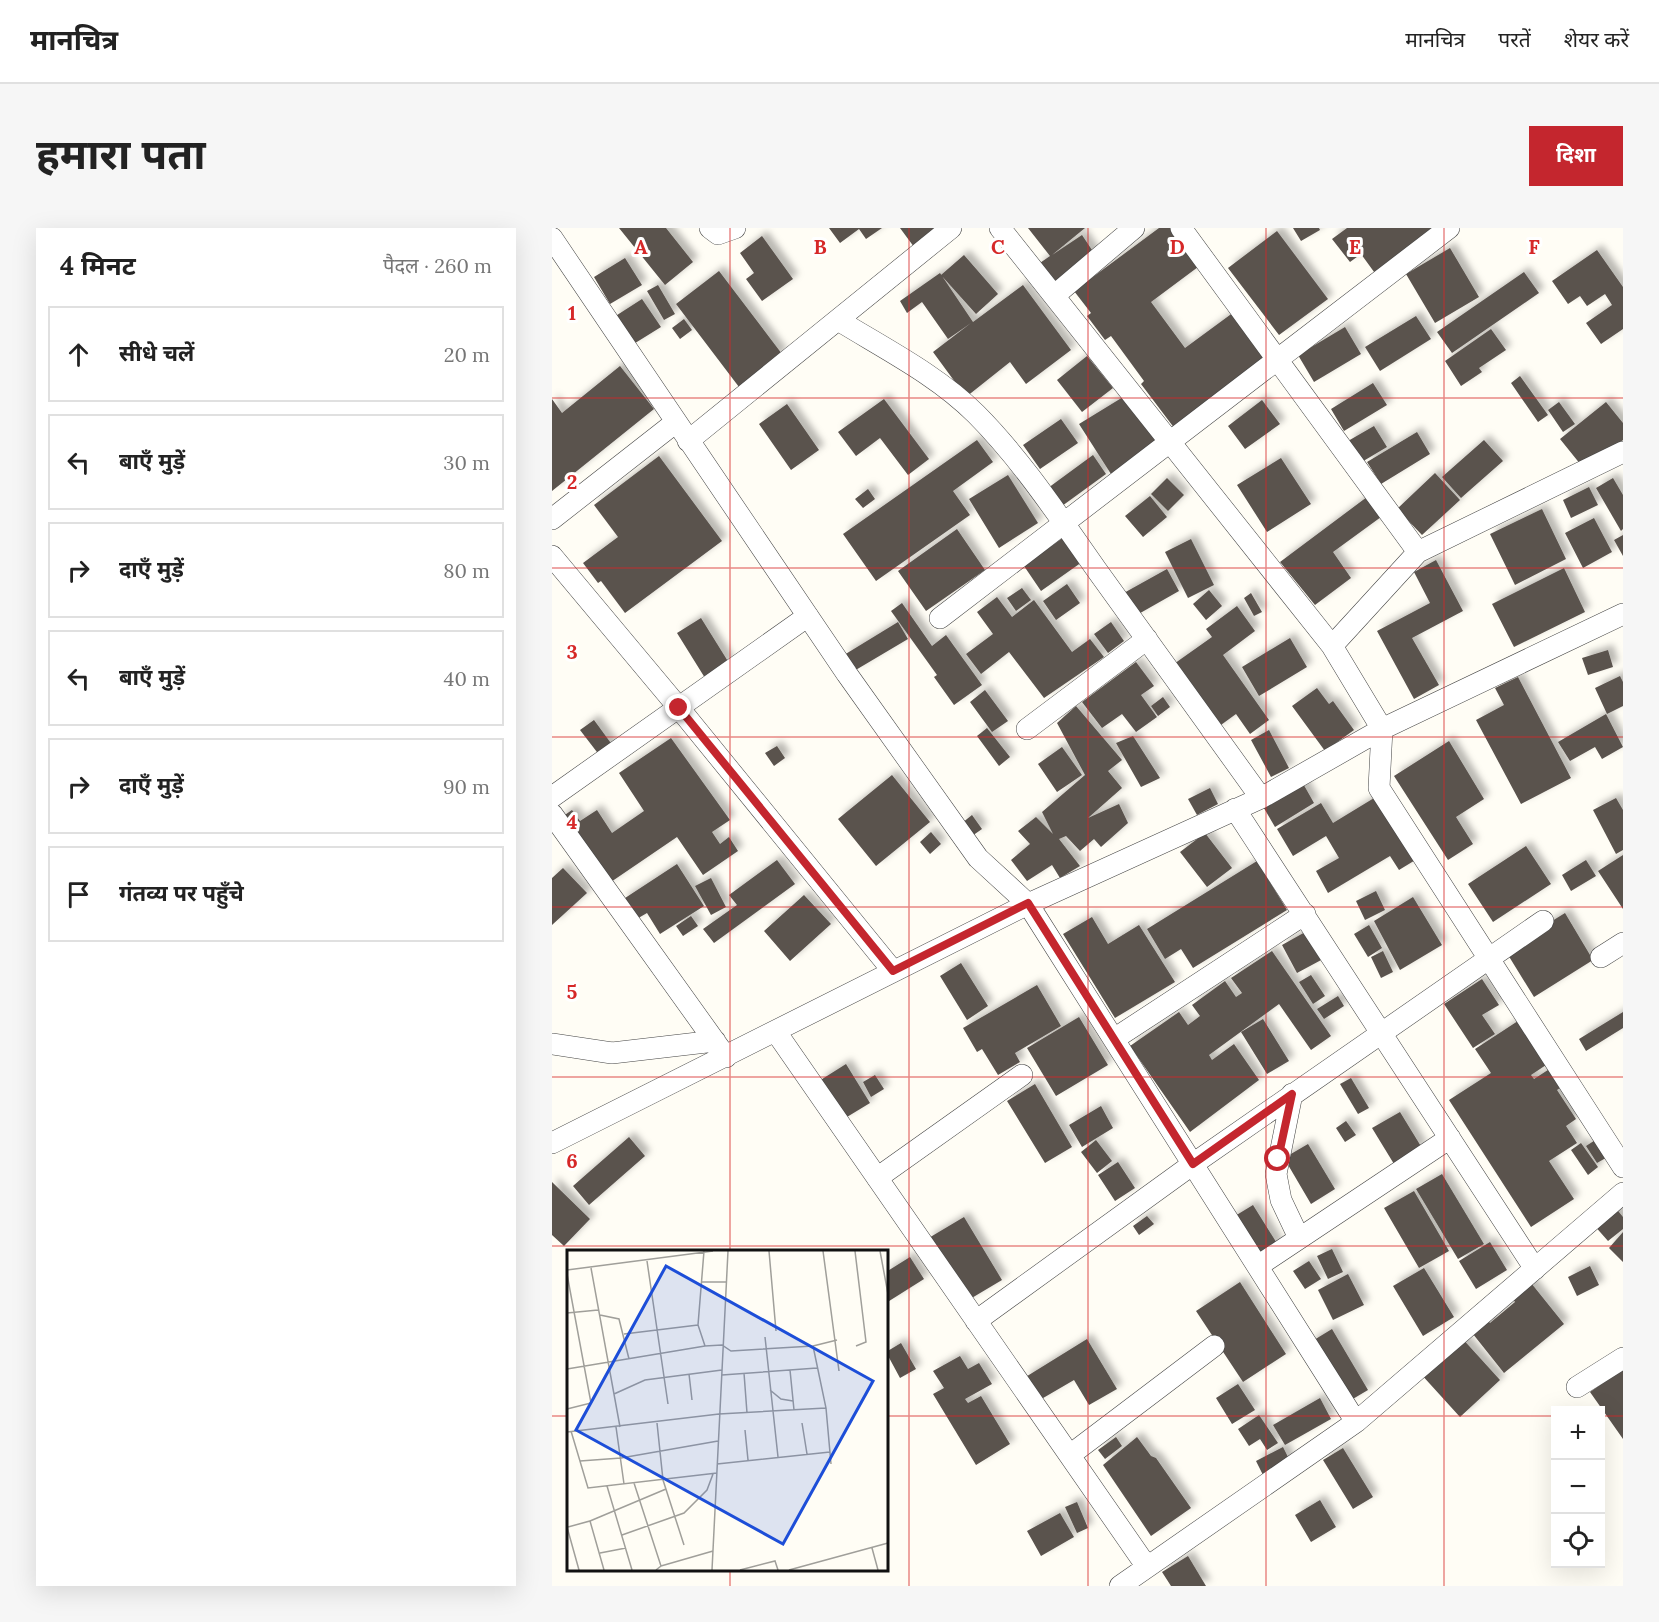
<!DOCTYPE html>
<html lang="hi">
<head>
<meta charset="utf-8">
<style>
  body { margin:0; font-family:Lora,"Noto Sans Devanagari",serif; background:#f6f6f6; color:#222 }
  .controls { position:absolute; right:18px; bottom:18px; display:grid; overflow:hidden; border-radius:0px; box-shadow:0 6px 24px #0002 }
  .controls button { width:54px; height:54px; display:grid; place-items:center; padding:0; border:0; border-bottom:2px solid #e0e0e0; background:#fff; color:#222; font:30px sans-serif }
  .stop { position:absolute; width:18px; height:18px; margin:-14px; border:4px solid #c4262e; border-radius:50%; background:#fff }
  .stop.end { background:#c4262e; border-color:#fff; box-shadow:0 2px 6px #0008 }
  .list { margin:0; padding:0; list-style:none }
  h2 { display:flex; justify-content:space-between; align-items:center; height:78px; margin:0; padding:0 24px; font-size:26px }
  h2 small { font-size:20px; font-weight:400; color:#767676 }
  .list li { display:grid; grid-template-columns:39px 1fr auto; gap:18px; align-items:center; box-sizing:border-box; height:96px; margin:0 12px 12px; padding:0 12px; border:2px solid #e0e0e0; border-radius:0px }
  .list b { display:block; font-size:22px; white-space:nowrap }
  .list em { font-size:20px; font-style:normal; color:#767676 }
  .icon { flex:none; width:33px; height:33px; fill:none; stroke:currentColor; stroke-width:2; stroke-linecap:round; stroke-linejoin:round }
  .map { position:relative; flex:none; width:1071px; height:1358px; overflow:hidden; border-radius:0px }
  header { display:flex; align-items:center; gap:36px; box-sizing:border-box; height:84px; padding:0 30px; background:#fff; border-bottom:2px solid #e0e0e0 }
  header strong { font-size:28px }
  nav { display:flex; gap:33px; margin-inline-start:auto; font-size:21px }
  .intro { display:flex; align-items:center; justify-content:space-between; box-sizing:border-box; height:144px; padding:0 36px }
  h1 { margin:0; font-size:42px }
  .button { padding:15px 27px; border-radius:0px; background:#c4262e; color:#fff; font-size:21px; font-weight:700 }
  main { display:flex; gap:36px; padding:0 36px }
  aside { flex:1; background:#fff; border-radius:0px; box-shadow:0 6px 24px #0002 }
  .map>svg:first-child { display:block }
</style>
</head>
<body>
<header>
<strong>मानचित्र</strong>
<nav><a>मानचित्र</a><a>परतें</a><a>शेयर करें</a></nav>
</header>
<div class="intro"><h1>हमारा पता</h1><a class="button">दिशा</a></div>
<main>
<aside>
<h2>4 मिनट<small>पैदल · 260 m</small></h2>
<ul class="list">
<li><svg class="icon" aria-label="ahead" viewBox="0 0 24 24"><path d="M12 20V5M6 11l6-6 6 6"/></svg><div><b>सीधे चलें</b></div><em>20 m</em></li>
<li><svg class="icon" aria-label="left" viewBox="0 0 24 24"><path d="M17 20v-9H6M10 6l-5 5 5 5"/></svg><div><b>बाएँ मुड़ें</b></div><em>30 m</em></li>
<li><svg class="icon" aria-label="right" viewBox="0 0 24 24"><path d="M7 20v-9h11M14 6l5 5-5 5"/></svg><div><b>दाएँ मुड़ें</b></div><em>80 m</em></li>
<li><svg class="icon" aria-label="left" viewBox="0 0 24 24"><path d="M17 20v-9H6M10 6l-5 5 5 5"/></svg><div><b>बाएँ मुड़ें</b></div><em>40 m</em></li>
<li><svg class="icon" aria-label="right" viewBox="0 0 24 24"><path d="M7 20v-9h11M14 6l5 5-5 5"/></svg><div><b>दाएँ मुड़ें</b></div><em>90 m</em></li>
<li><svg class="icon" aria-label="arrive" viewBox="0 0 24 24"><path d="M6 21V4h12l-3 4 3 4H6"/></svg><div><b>गंतव्य पर पहुँचे</b></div></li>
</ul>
</aside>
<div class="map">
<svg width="1071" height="1358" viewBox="0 0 1071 1358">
  <defs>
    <filter id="shadow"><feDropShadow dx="5.5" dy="-5.5" stdDeviation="3" flood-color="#0004"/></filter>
  </defs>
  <rect width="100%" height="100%" fill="#fffdf5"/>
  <path fill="#5a524d" filter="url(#shadow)" d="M67 0H114L141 34 113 57Z
    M277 0H330L314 11 307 1 288 15Z
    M348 0H381L386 7 365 23Z
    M476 0H533L500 27 530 7 544 28 499 58 485 37 498 28Z
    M607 0H618L646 39 599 74 633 120 682 84 718 131 623 201 589 156 592 153 559 108 553 112 535 88 539 85 522 63Z
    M741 0H767L768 2 749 13Z
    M795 0H888L825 48 809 26 798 34 780 11Z
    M725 3 776 71 727 107 676 40Z
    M210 8 241 51 210 73 194 51 202 45 188 25Z
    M898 20 927 69 883 95 854 46Z
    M1045 22 1071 59V101L1049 116 1034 95 1060 77 1053 66 1035 78 1028 68 1016 76 1000 53Z
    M412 27 446 66 424 86 389 47Z
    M73 30 90 57 58 76 42 49Z
    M167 43 230 126 187 159 124 76Z
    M972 44 987 65 900 125 885 104Z
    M388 45 421 94 471 57 519 122 474 156 458 134 414 169 381 124 419 95 396 111 370 74 355 85 348 73Z
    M106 57 123 86 112 92 95 63Z
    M90 71 109 99 80 117 62 89Z
    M864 88 879 111 828 143 813 119Z
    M132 91 140 102 128 111 120 100Z
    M793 99 809 126 762 154 746 127Z
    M939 101 954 122 927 140 930 144 909 158 893 133Z
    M535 128 561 160 530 184 505 152Z
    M68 138 102 181 0 263V171L10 185Z
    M968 148 996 187 986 194 959 155Z
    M821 155 835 177 792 203 779 181Z
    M576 166 607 215 559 246 527 196Z
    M332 171 377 231 356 247 328 210 304 228 286 204Z
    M710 172 728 196 693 221 676 198Z
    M1007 174 1023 196 1011 204 996 182Z
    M1054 174 1071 195V212L1033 242 1008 211Z
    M235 176 267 222 239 242 207 196Z
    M509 191 526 215 488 241 471 217Z
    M822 198 835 219 808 235 796 213Z
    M865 204 878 226 829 256 815 234Z
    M425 212 441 234 401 263 418 287 324 353 291 306Z
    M932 212 951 233 909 270 890 249Z
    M541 227 554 246 510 278 496 260Z
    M107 228 170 313 73 385 49 353 46 355 31 335 66 309 42 277Z
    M729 230 759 276 715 304 685 257Z
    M883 245 908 272 870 307 845 281Z
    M456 247 486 295 447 320 417 271Z
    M615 250 632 267 616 283 599 266Z
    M1061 250 1071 267V301L1069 303 1044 260Z
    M1037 259 1046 277 1019 290 1011 272Z
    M316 261 323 271 311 280 303 271Z
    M598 268 615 289 591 309 573 288Z
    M815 269 829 289 781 324 799 350 763 377 728 334Z
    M990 281 1014 331 963 357 938 306Z
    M1042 290 1060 324 1031 340 1013 305Z
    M405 301 433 342 374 383 346 343Z
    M1071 307V328L1062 312Z
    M512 309 530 334 489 363 472 338Z
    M639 311 662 357 636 370 613 324Z
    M884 332 911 383 860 410 887 457 862 471 825 403 878 375 862 344Z
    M1012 340 1033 384 962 419 940 376Z
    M615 341 627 363 583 388 570 366Z
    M515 356 528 375 504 392 491 373Z
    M470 360 479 372 464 383 455 370Z
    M657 362 670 378 654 392 641 376Z
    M699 365 710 384 702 388 692 370Z
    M445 369 460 389 482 372 520 424 538 411 552 429 492 470 457 424 429 446 414 426 441 406 425 384Z
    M350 375 380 418 394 407 430 457 402 477 382 449 385 447 339 383Z
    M685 378 703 403 671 427 717 492 698 506 684 486 662 502 619 438 660 409 654 401Z
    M149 390 177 435 153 450 125 405Z
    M346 394 356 411 302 443 292 427Z
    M559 394 572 413 556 425 542 406Z
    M738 410 755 439 707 468 690 439Z
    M1056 422 1061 439 1036 447 1030 430Z
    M584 434 602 458 589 467 605 489 584 504 570 486 550 500 530 474Z
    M1068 448 1071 454V478L1055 486 1043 460Z
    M966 449 1019 550 969 576 924 492 952 477 943 460Z
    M765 460 777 476 781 473 802 502 773 523 740 478Z
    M433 462 456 493 440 504 418 474Z
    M611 469 618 479 606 488 599 478Z
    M524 478 570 532 556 543 570 560 536 590 567 576 576 595 549 619 542 611 528 623 514 608 507 611 528 638 508 650 500 637 475 653 459 632 478 616 466 603 484 589 501 606 490 584 533 547 505 495Z
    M1054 486 1071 519 1050 531 1043 519 1018 533 1006 514Z
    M42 492 61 518 48 528 28 502Z
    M435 500 458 529 447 538 425 508Z
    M717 502 737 540 719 549 699 512Z
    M581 508 608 550 589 559 564 515Z
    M119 510 178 592 160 604 168 616 177 609 186 623 151 647 125 609 53 658 7 591 20 582 28 593 45 582 60 605 92 583 67 545Z
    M897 513 932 571 904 589 921 616 896 632 842 548Z
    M225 518 233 530 222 538 213 525Z
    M510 519 530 547 505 564 486 536Z
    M340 547 378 594 324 638 286 591Z
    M749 552 762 575 723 599 709 575Z
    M658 560 666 576 645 587 636 571Z
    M827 567 865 631 847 642 838 628 776 665 764 643 787 630 774 608 741 628 725 601 769 575 781 595Z
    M1064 570 1071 582V622L1064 626 1041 582Z
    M420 587 430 601 420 608 410 595Z
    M379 604 389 616 378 626 368 614Z
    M653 605 680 640 655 659 628 624Z
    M974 618 999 656 941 694 916 656Z
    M1071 627V681L1046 643Z
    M225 632 243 656 162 715 151 701 185 677 177 667Z
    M1034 632 1044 648 1019 663 1010 647Z
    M705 633 735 682 641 740 629 721 613 731 595 701Z
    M125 636 152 678 108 706 95 685 83 692 70 672Z
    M11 640 35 665 0 697V650Z
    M159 650 174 679 159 687 143 658Z
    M824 663 833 682 813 692 804 673Z
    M252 667 279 696 238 733 212 703Z
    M861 669 890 717 848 742 822 693Z
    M1013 685 1041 732 982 769 953 722Z
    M139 688 146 698 131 708 124 698Z
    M540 689 556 716 587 697 623 754 563 790 511 706Z
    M817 697 830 720 816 729 802 706Z
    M755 703 771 731 745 745 730 717Z
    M720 723 779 808 759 822 727 776 657 827 660 832 682 816 707 852 638 904 578 818 627 784 636 797 648 788 640 777 673 753 684 769 690 765 679 750Z
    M831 723 841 744 829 750 819 729Z
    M409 735 436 778 415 792 388 748Z
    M759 747 773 768 761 776 747 754Z
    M930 751 947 777 930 787 943 806 921 820 892 776Z
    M485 757 509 798 463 825 468 834 446 847 430 821 425 824 411 800Z
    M786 768 792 778 772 791 765 781Z
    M1071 784V800L1034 823 1027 811Z
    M527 789 556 837 504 868 475 820Z
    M711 791 737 833 715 846 689 804Z
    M969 791 997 835 979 847 982 851 999 840 1011 858 1005 862 1024 891 1014 898 1025 915 997 933 1022 971 979 999 897 872 939 845 923 821Z
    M294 836 318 875 290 892 267 853Z
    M323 847 332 861 319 869 311 854Z
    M799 850 817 880 806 886 788 856Z
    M483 856 520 919 493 935 455 873Z
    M549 878 561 900 530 919 517 897Z
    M848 884 870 920 842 936 820 900Z
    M794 893 804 907 793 914 784 900Z
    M77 909 93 928 37 977 21 958Z
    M1048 909 1059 927 1045 935 1034 918Z
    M544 912 560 933 545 945 529 924Z
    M1029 915 1046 939 1036 947 1019 922Z
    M756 916 783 961 759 976 732 930Z
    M566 934 583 960 563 973 546 947Z
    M890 946 932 1016 906 1031 864 961Z
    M0 954 38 991 12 1018 0 1007Z
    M862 963 897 1023 867 1040 832 980Z
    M701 977 726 1017 703 1031 678 991Z
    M1062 978 1071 989V1001L1056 1013 1041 996Z
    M595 988 602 996 587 1007 581 998Z
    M412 989 450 1052 413 1074 375 1011Z
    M1071 1004V1034L1057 1020Z
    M938 1014 955 1042 924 1061 907 1033Z
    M780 1021 791 1044 776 1051 765 1028Z
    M358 1029 372 1051 334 1075V1044Z
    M757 1033 769 1051 753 1061 741 1043Z
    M1038 1038 1047 1057 1025 1068 1016 1049Z
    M872 1040 902 1089 871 1108 841 1058Z
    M796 1046 812 1077 781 1092 766 1062Z
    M975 1050 1012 1096 952 1145 917 1101 932 1088 938 1095 963 1074 957 1066Z
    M688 1054 734 1126 691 1154 644 1083Z
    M780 1101 816 1162 794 1175 757 1115Z
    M908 1108 948 1152 908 1189 868 1145Z
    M535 1111 565 1161 537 1177 522 1152 486 1173 472 1150Z
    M349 1115 364 1141 348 1150 334 1124Z
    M408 1128 416 1141 427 1135 440 1156 413 1171 416 1175 429 1168 458 1216 424 1237 381 1166 392 1160 381 1143Z
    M1071 1141V1211L1038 1164Z
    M686 1156 703 1182 680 1196 664 1170Z
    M768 1170 779 1191 733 1217 721 1197Z
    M707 1187 726 1215 715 1222 708 1211 697 1218 686 1201Z
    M564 1209 570 1218 553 1231 546 1222Z
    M585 1209 599 1228 604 1230 639 1280 599 1308 551 1237Z
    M731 1219 738 1233 711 1247 704 1233Z
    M791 1220 821 1269 801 1281 771 1232Z
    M768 1272 784 1299 759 1314 743 1287Z
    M525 1274 536 1300 525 1305 513 1279Z
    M508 1285 522 1309 489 1328 475 1303Z
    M636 1328 654 1358H619L610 1344Z"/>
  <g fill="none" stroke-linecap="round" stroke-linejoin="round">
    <g stroke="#444" stroke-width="22">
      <path id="street" d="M158 0 166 6 183 0
        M448 0 780 418
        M629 0 866 324
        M0 10 295 446 426 630 476 676 804 1194
        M503 67 582 0
        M286 92C333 121 385 147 424 186 469 231 508 290 544 341 599 417 654 493 709 570
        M136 213 399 0
        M1071 224 866 324 780 418 830 501 827 560 1071 939
        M0 291 124 194
        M0 328 127 480 341 743
        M388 390 897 0
        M475 501 595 411
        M0 569 256 388
        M683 581 983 1041
        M0 586 174 829
        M1049 729 1071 715
        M224 804 595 1339
        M562 811 753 686
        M0 816 60 825 163 813
        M740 866 724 946 729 972 747 1010
        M0 915 476 676 709 570 830 501 1071 386
        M325 950 470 847
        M706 1038 898 910
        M424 1093 641 936 991 693
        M1025 1159 1071 1130
        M518 1227 662 1118
        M568 1358 804 1194 1071 965"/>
    </g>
    <use href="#street" stroke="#fff" stroke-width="21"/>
  </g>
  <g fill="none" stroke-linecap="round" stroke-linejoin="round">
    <path stroke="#c4262e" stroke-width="8" d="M127 480 341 743 476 675 641 936 740 866 726 931"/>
  </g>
  <path fill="none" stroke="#d62828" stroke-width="1.5" stroke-opacity="0.55" d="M178 0V1023M357 0V1358M536 0V1358M714 0V1358M892 0V1358M0 170H1071M0 340H1071M0 509H1071M0 679H1071M0 849H1071M0 1018H1071M0 1188H16M334 1188H1004M1048 1188H1071M178 1342V1358"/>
  <g transform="translate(15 1022)">
    <rect width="321" height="321" fill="#fffdf5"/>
    <path fill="none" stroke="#a09f9a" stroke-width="1.5" d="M137 1 131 75 138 96 155 95 164 101 246 96 270 90M202 1 209 81M256 1 272 121M288 1 299 92 289 96M313 1 321 44M80 11 101 154M24 18 53 177M0 20 146 1M0 24 24 153 0 159M134 32H159M0 63 31 60M33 65 52 69 62 109M57 84 131 75M198 87 211 207M246 96 259 158 264 214M0 119 138 96M223 120 227 160M177 123 180 163M122 124 125 150M155 125 250 118M203 140 214 149 226 151M47 144 78 130 155 120M90 173 96 230 117 295M235 173 240 204M49 177 57 234M178 180 181 210M4 181 21 238 150 223M0 182 152 164 259 158M13 211 54 208 151 191M150 214 263 202M67 233 94 316 89 320M40 236 65 320M23 271 99 239M0 277 12 320M1 277 23 271 37 320M55 285 117 263 140 240 146 224M305 298 311 320M33 303 59 298M94 316 146 301M145 320 161 1M173 320 208 311 211 320M222 320 321 293"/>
    <path fill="#1d4ed8" fill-opacity="0.15" stroke="#1d4ed8" stroke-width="3" d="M99 16 306 131 216 294 9 180Z"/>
    <rect width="321" height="321" fill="none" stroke="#111" stroke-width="3"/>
  </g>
  <g font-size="20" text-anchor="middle" font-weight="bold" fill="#d62828" stroke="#fff" stroke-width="6" stroke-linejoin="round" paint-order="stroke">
    <text x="89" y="26">A</text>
    <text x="268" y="26">B</text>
    <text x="446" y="26">C</text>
    <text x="625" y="26">D</text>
    <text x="803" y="26">E</text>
    <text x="982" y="26">F</text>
    <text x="20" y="92">1</text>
    <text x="20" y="261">2</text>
    <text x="20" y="431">3</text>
    <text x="20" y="601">4</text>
    <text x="20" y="771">5</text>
    <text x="20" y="940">6</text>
  </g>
</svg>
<div class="controls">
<button>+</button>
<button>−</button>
<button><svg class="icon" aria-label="locate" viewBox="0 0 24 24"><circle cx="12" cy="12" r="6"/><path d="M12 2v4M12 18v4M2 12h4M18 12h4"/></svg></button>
</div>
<div class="stop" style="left:726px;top:931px"></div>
<div class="stop end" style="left:127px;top:480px"></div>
</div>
</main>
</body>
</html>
